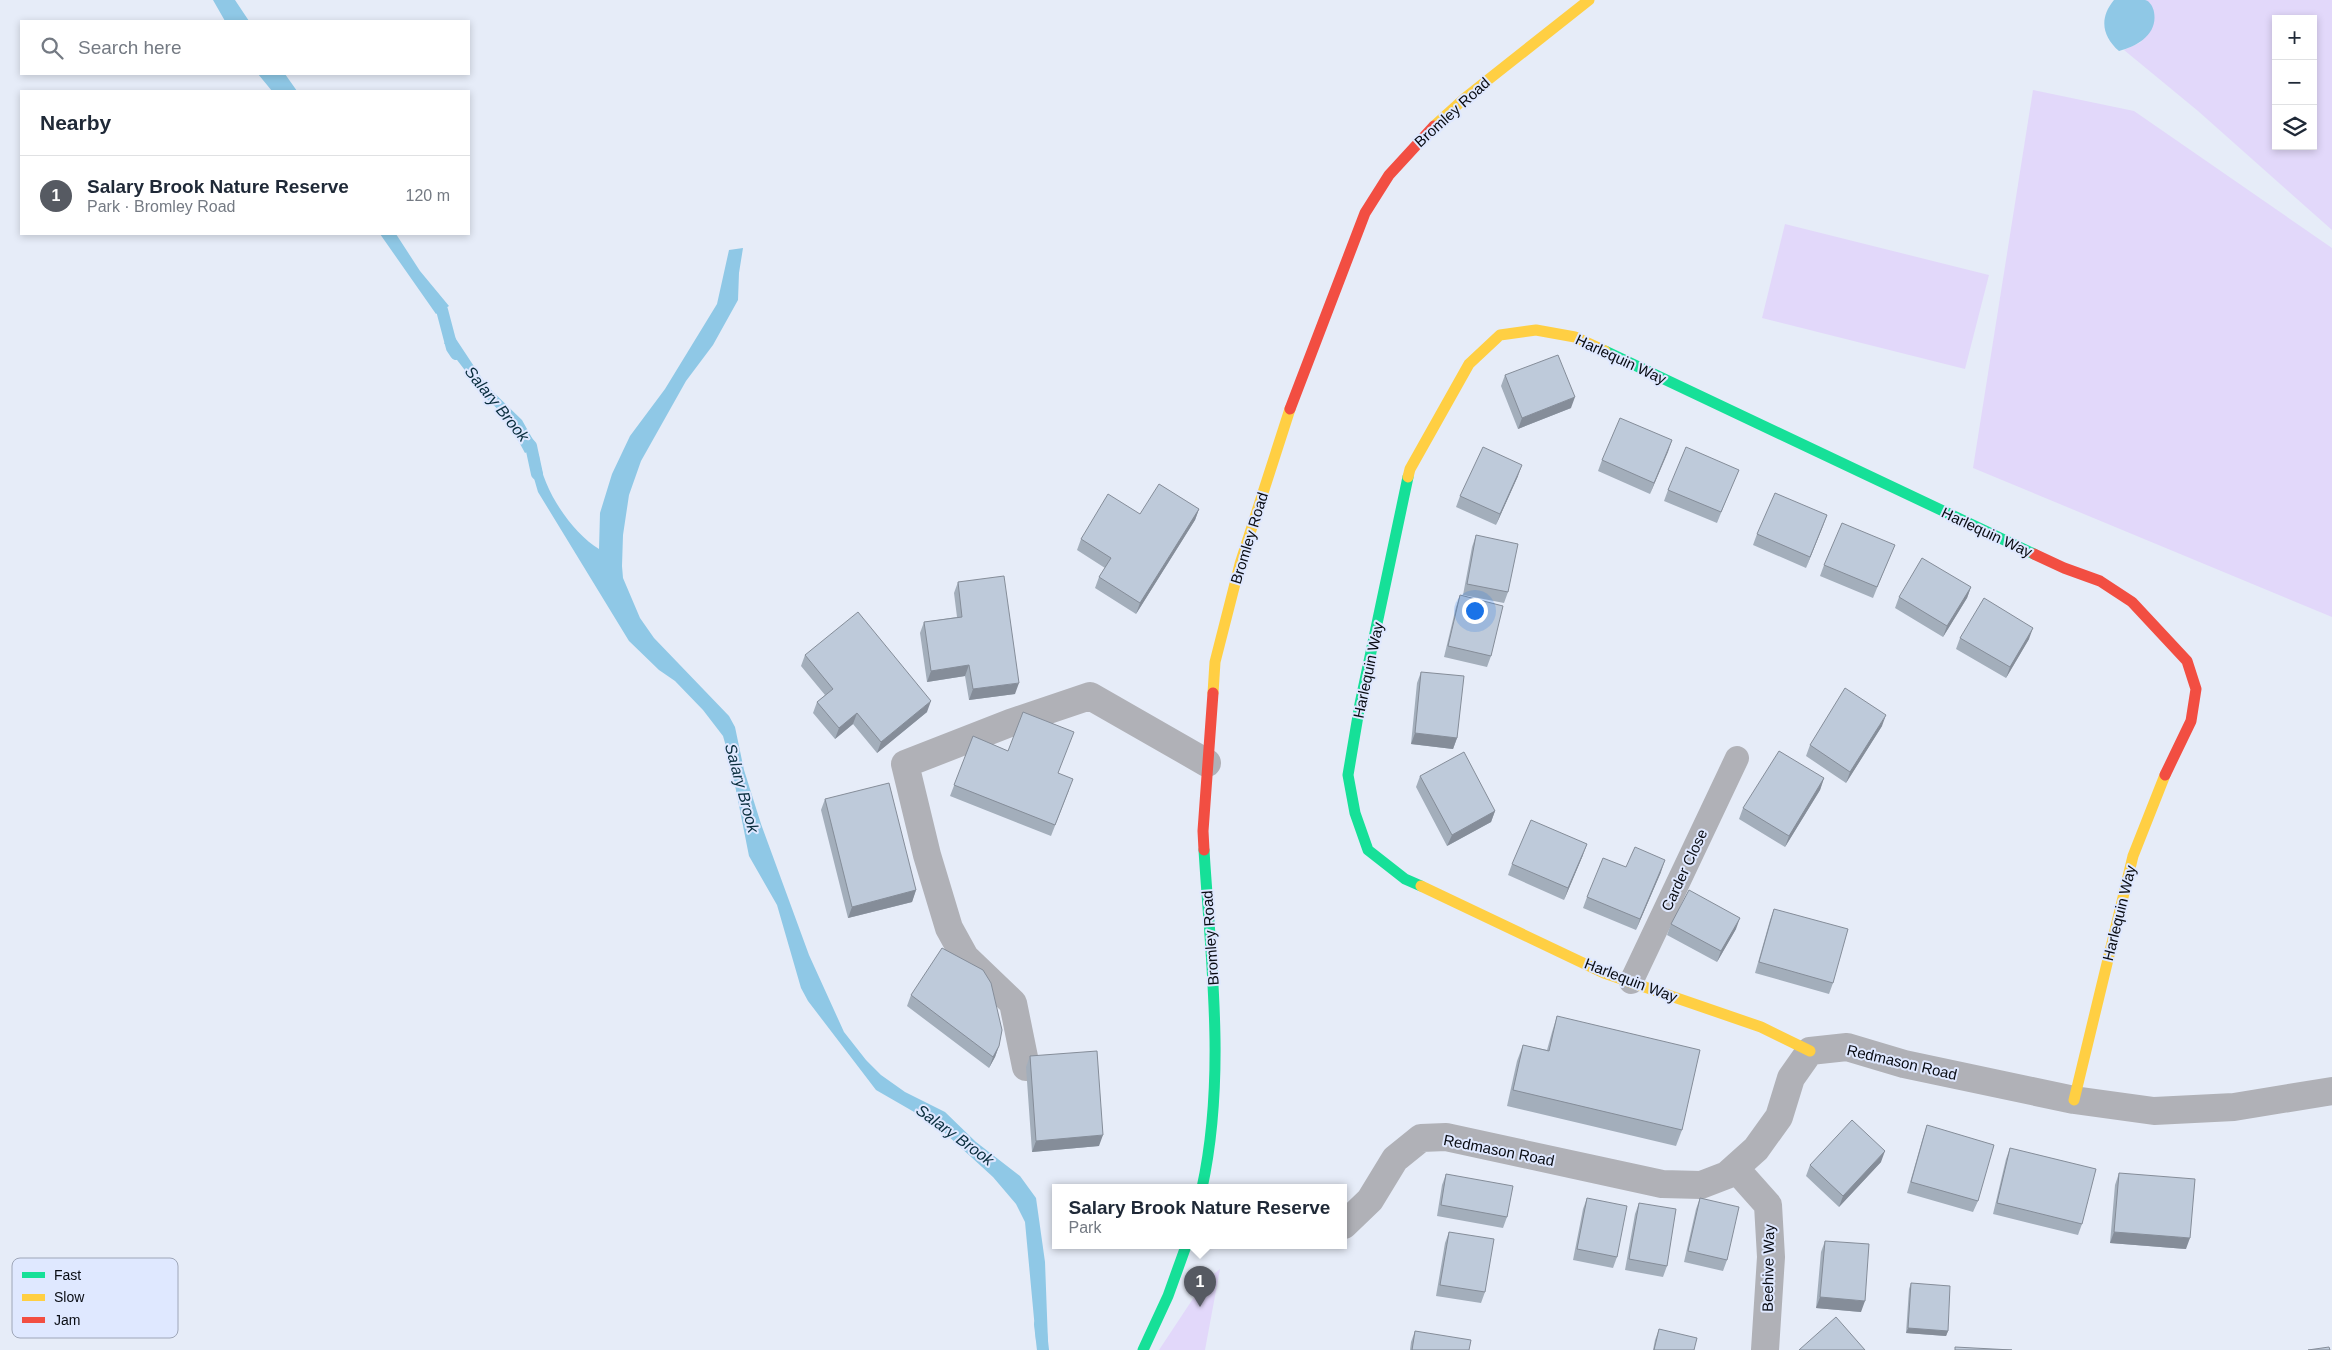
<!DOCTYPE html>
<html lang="en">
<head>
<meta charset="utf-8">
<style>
  body { margin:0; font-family:Helvetica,sans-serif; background:#f6f6f7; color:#1f2937 }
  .controls { position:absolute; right:15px; top:15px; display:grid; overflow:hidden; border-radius:0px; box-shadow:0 2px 8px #0003 }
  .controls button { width:45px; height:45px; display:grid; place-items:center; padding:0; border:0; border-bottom:1px solid #e0e1e3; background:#fff; color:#1f2937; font:25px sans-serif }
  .you { position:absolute; left:1474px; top:610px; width:18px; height:18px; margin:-12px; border:4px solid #fff; border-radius:50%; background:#1a73e8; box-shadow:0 0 0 8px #1a73e833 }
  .badge { display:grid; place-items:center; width:32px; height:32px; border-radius:50%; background:#565a62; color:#fff; font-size:16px; font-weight:700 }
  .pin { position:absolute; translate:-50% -41px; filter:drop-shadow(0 1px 2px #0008) }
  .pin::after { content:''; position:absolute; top:26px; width:18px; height:15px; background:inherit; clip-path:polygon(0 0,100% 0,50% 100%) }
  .popup { position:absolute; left:1052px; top:1184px; width:295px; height:65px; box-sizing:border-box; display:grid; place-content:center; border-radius:0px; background:#fff; filter:drop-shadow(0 1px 4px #0005); font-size:16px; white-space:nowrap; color:#747a83 }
  .popup b { font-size:19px; color:#1f2937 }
  .popup::after { content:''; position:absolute; left:50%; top:100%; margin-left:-10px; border:10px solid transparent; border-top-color:#fff }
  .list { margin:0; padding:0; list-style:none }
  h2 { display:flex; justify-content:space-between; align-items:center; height:65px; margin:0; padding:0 20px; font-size:21px }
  h2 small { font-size:16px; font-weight:400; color:#747a83 }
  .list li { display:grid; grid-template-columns:32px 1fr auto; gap:15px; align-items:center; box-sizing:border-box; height:80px; padding:0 20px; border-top:1px solid #e0e1e3 }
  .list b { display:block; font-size:19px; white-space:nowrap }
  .list p { margin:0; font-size:16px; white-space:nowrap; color:#747a83 }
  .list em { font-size:16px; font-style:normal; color:#747a83 }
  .icon { flex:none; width:28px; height:28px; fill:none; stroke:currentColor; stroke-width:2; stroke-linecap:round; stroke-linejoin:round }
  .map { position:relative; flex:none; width:2332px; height:1350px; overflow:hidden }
  .search { position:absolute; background:#fff; box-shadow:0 2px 8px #0003; left:20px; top:20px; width:450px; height:55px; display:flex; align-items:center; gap:12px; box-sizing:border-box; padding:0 18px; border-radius:0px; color:#747a83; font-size:19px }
  .panel { position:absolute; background:#fff; box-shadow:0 2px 8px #0003; left:20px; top:90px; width:450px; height:145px; border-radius:0px }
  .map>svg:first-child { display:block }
</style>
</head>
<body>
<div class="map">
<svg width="2332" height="1350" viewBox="0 0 2332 1350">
  <rect width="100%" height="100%" fill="#e6ecf8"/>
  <path fill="#e2d8fa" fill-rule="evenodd" d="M2146 0H2332V230L2198 111 2124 50 2141 42 2151 4ZM2276 19H2313V146H2276Z
    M2033 90 2134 111 2332 248V617L1973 468Z
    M1785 224 1989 275 1965 369 1762 318Z
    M1220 1269 1205 1350H1159L1204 1282Z"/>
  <path fill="#8fc8e6" d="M213 0H235L249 21H225Z
    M2114 0C2123 0 2136 0 2145 0 2150 1 2153 7 2154 12 2158 34 2138 46 2119 51 2102 36 2099 18 2114 0Z
    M258 74H285L297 91H272Z
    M380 234H396L420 271 449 306 436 314Z
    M743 248 739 273 738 300 713 345 686 381 641 461 629 495 623 535 622 566 623 578 640 618 654 638 729 716 735 727 744 770 761 824 809 955 844 1032 866 1060 881 1075 905 1092 945 1112 976 1142 1020 1176 1036 1198 1045 1262 1048 1342 1036 1340 1025 1222 1016 1204 993 1177 935 1124 876 1090 808 1001 801 988 777 905 749 856 730 760 723 736 703 710 675 681 659 670 629 641 538 492 529 461 539 456C542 488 571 532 599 549L600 513 612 474 630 436 665 389 717 304 729 250Z
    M454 336 487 386 522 420 537 447 525 453 505 416 487 399 444 343Z"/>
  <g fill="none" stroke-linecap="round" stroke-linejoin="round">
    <path stroke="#8fc8e6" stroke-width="12" d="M433 297 442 310 452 348 456 354
      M522 436 531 446 537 474
      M1040 1324 1043 1350"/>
    <path stroke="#b0b1b7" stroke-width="24" d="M1631 982 1737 758"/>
    <path stroke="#b0b1b7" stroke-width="28" d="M1026 1067 1013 1003 965 957 949 928 927 855 905 764 1010 723 1090 696 1207 763
      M1735 1168 1768 1205 1771 1257 1765 1350
      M1344 1225 1370 1200 1395 1159 1421 1138 1446 1137 1662 1184 1701 1185 1727 1175 1756 1149 1779 1117 1791 1078 1810 1051 1847 1047 1904 1064 2074 1100 2154 1111 2234 1107 2332 1091"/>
    <path stroke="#16e098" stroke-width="11" d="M1605 351 2034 554
      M1408 477 1360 704 1348 775 1355 813 1368 850 1405 879 1421 886
      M1202 1188C1226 1077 1211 963 1204 850
      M1143 1350 1168 1296 1186 1246"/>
    <path stroke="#ffcf43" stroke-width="11" d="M1434 126 1465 98 1589 0
      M1408 477 1410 469 1469 364 1500 335 1536 330 1575 337 1605 351
      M1213 693 1215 662 1240 564 1290 409
      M1421 886 1604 973 1761 1027 1810 1051
      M2074 1100 2133 856 2165 775"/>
    <path stroke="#f24e42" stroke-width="11" d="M1290 409 1365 213 1389 175 1434 126
      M2034 554 2064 568 2100 581 2132 602 2187 661 2196 689 2191 721 2165 775
      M1204 850 1203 831 1213 693"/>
  </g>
  <path fill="#a3aebb" d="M1505 375 1571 408 1518 429 1501 386Z
    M1672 440 1650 494 1598 471 1602 460Z
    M1518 476 1496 525 1456 507 1460 496Z
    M1734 481 1717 523 1664 501 1668 490Z
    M1199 509 1195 520 1136 614 1095 588 1099 577 1105 568 1077 550 1081 539 1140 514Z
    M1827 515 1806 568 1753 545 1757 534Z
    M1476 535 1508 592 1504 603 1463 595 1472 547Z
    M1890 556 1873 598 1820 576 1824 565Z
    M958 582 1015 694 969 700 965 676 927 682 920 633 924 622 957 617 954 593Z
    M1971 587 1967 598 1943 637 1895 608 1899 597Z
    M1460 595 1491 656 1487 667 1444 657 1456 607Z
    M1960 638 2029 639 2006 678 1956 649Z
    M805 655 927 712 877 753 853 724 835 739 813 713 817 702 825 695 801 666Z
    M1421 672 1457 738 1453 749 1411 744 1417 683Z
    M1882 726 1846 783 1806 756 1810 745Z
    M973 736 1058 773 1069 790 1051 836 950 796Z
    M1420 776 1495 811 1491 822 1447 846 1416 787Z
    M1824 778 1820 790 1785 847 1739 819 1743 808Z
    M825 799 916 890 912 902 848 918 821 810Z
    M1583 855 1564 900 1508 875 1512 864Z
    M1661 872 1636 930 1583 908 1587 897Z
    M1774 909 1833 983 1829 994 1755 973 1770 920Z
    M1671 924 1736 929 1717 962 1667 935Z
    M911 995 999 1046 995 1057 989 1068 907 1006Z
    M1557 1016 1682 1130 1676 1146 1507 1106 1517 1061 1523 1045 1547 1050 1552 1032Z
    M1030 1056 1099 1146 1032 1152 1026 1067Z
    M1927 1125 1978 1201 1973 1212 1907 1193 1923 1137Z
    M2010 1148 2082 1224 2078 1235 1993 1214 2006 1159Z
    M1881 1162 1839 1207 1806 1176 1810 1165Z
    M2119 1173 2186 1249 2110 1243 2115 1185Z
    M1446 1174 1507 1217 1503 1228 1437 1216 1442 1185Z
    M1587 1198 1617 1257 1613 1268 1573 1260 1583 1209Z
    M1700 1198 1727 1260 1723 1271 1684 1262 1696 1209Z
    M1639 1203 1667 1266 1663 1277 1625 1270 1635 1214Z
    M1449 1232 1485 1292 1481 1303 1436 1296 1445 1243Z
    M1825 1241 1861 1312 1816 1308 1821 1252Z
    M1911 1283 1948 1331 1946 1336 1906 1333 1909 1289Z
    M1659 1329 1694 1350H1653L1655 1340Z
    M1415 1331 1469 1350H1410L1411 1342Z"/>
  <path fill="#858d99" d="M1575 397 1571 408 1518 429 1522 418Z
    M1672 440 1668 452 1650 494 1654 483Z
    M1522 465 1518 476 1496 525 1500 514Z
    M1199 509 1195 520 1136 614 1140 603Z
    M1827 515 1823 526 1806 568 1810 557Z
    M1971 587 1967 598 1943 637 1947 626Z
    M2033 628 2029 639 2006 678 2010 667Z
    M969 665 965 676 927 682 931 671Z
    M1019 683 1015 694 969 700 973 689Z
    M931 701 927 712 877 753 881 742Z
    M857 713 853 724 835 739 839 728Z
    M1886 715 1882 726 1846 783 1850 772Z
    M1415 733 1457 738 1453 749 1411 744Z
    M1824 778 1820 790 1785 847 1789 836Z
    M1495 811 1491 822 1447 846 1452 835Z
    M1587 844 1583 855 1564 900 1568 888Z
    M1665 860 1661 872 1636 930 1640 919Z
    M916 890 912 902 848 918 852 907Z
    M1740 918 1736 929 1717 962 1721 951Z
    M999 1046 995 1057 989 1068 993 1057Z
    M1103 1135 1099 1146 1032 1152 1036 1141Z
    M1885 1151 1881 1162 1839 1207 1843 1196Z
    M2114 1232 2190 1238 2186 1249 2110 1243Z
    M1820 1297 1865 1301 1861 1312 1816 1308Z
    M1908 1328 1948 1331 1946 1336 1906 1333Z"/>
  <path fill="#becada" stroke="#858d99" d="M1558 355 1575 397 1522 418 1505 375Z
    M1620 418 1672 440 1654 483 1602 460Z
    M1483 447 1522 465 1500 514 1460 496Z
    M1686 447 1739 470 1721 512 1668 490Z
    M1159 484 1199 509 1140 603 1099 577 1111 558 1081 539 1108 494 1140 514Z
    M1775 493 1827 515 1810 557 1757 534Z
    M1842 523 1895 545 1877 587 1824 565Z
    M1476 535 1518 544 1508 592 1467 584Z
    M1922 558 1971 587 1947 626 1899 597Z
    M1004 576 1019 683 973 689 969 665 931 671 924 622 962 617 958 582Z
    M1460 595 1503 606 1491 656 1448 646Z
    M1984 598 2033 628 2010 667 1960 638Z
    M858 612 931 701 881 742 857 713 839 728 817 702 833 689 805 655Z
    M1421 672 1464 676 1457 738 1415 733Z
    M1845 688 1886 715 1850 772 1810 745Z
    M1023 712 1074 732 1058 773 1073 779 1055 825 954 785 973 736 1008 751Z
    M1779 751 1824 778 1789 836 1743 808Z
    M1464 752 1495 811 1452 835 1420 776Z
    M889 783 916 890 852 907 825 799Z
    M1531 820 1587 844 1568 888 1512 864Z
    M1635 847 1665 860 1640 919 1587 897 1603 858 1626 867Z
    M1689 890 1740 918 1721 951 1671 924Z
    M1774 909 1848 929 1833 983 1759 962Z
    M942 948 983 970 991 983 1002 1030 999 1046 993 1057 911 995Z
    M1557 1016 1700 1050 1682 1130 1513 1090 1523 1045 1549 1051Z
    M1097 1051 1103 1135 1036 1141 1030 1056Z
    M1852 1120 1885 1151 1843 1196 1810 1165Z
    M1927 1125 1994 1145 1978 1201 1911 1182Z
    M2010 1148 2096 1169 2082 1224 1997 1203Z
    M2119 1173 2195 1179 2190 1238 2114 1232Z
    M1446 1174 1513 1186 1507 1217 1441 1205Z
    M1587 1198 1627 1206 1617 1257 1577 1249Z
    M1700 1198 1739 1207 1727 1260 1688 1251Z
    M1639 1203 1676 1209 1667 1266 1629 1259Z
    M1449 1232 1494 1239 1485 1292 1440 1285Z
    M1825 1241 1869 1244 1865 1301 1820 1297Z
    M1911 1283 1950 1286 1948 1331 1908 1328Z
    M1836 1317 1865 1350H1799Z
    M1659 1329 1697 1338 1694 1350H1654Z
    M1415 1331 1471 1340 1469 1350H1412Z
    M1955 1347 2012 1350H1955Z
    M2329 1347 2330 1350H2308Z"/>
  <g text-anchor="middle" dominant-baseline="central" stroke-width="4" stroke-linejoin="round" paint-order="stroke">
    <g font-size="15" fill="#080b12" stroke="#dfe8ff">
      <text transform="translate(1452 112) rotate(-42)">Bromley Road</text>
      <text transform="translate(1621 359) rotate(25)">Harlequin Way</text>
      <text transform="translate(1987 532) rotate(25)">Harlequin Way</text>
      <text transform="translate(1249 538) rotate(-73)">Bromley Road</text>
      <text transform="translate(1368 670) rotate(-78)">Harlequin Way</text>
      <text transform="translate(1684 870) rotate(-65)">Carder Close</text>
      <text transform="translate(2119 913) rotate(-76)">Harlequin Way</text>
      <text transform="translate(1210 938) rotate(-94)">Bromley Road</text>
      <text transform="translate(1631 980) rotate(21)">Harlequin Way</text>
      <text transform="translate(1902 1062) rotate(13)">Redmason Road</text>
      <text transform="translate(1499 1150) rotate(11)">Redmason Road</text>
      <text transform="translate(1768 1268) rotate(-89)">Beehive Way</text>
    </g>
    <g font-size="16" font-style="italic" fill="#082d3d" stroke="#dfe8ff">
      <text transform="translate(497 404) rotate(51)">Salary Brook</text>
      <text transform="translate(742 788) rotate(75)">Salary Brook</text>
      <text transform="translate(955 1135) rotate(36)">Salary Brook</text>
    </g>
  </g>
  <rect x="12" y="1258" width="166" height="80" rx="8" fill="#dfe8ff" stroke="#9ea6b8" stroke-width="1"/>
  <rect x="22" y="1272" width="23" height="6" fill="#16e098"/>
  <rect x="22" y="1294" width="23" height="7" fill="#ffcf43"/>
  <rect x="22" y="1317" width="23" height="6" fill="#f24e42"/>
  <g font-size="14" fill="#080b12">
    <text x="54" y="1280">Fast</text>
    <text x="54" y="1302">Slow</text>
    <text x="54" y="1325">Jam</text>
  </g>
</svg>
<div class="controls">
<button>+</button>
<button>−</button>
<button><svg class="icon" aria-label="layers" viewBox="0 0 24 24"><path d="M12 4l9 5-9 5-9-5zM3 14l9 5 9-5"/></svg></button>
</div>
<div class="you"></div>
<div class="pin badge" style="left:1200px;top:1307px">1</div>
<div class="popup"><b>Salary Brook Nature Reserve</b>Park</div>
<div class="search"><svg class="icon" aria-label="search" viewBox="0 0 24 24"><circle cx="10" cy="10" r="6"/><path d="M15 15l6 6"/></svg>Search here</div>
<section class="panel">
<h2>Nearby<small></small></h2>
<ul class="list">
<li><span class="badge">1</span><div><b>Salary Brook Nature Reserve</b><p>Park · Bromley Road</p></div><em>120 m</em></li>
</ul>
</section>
</div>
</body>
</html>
